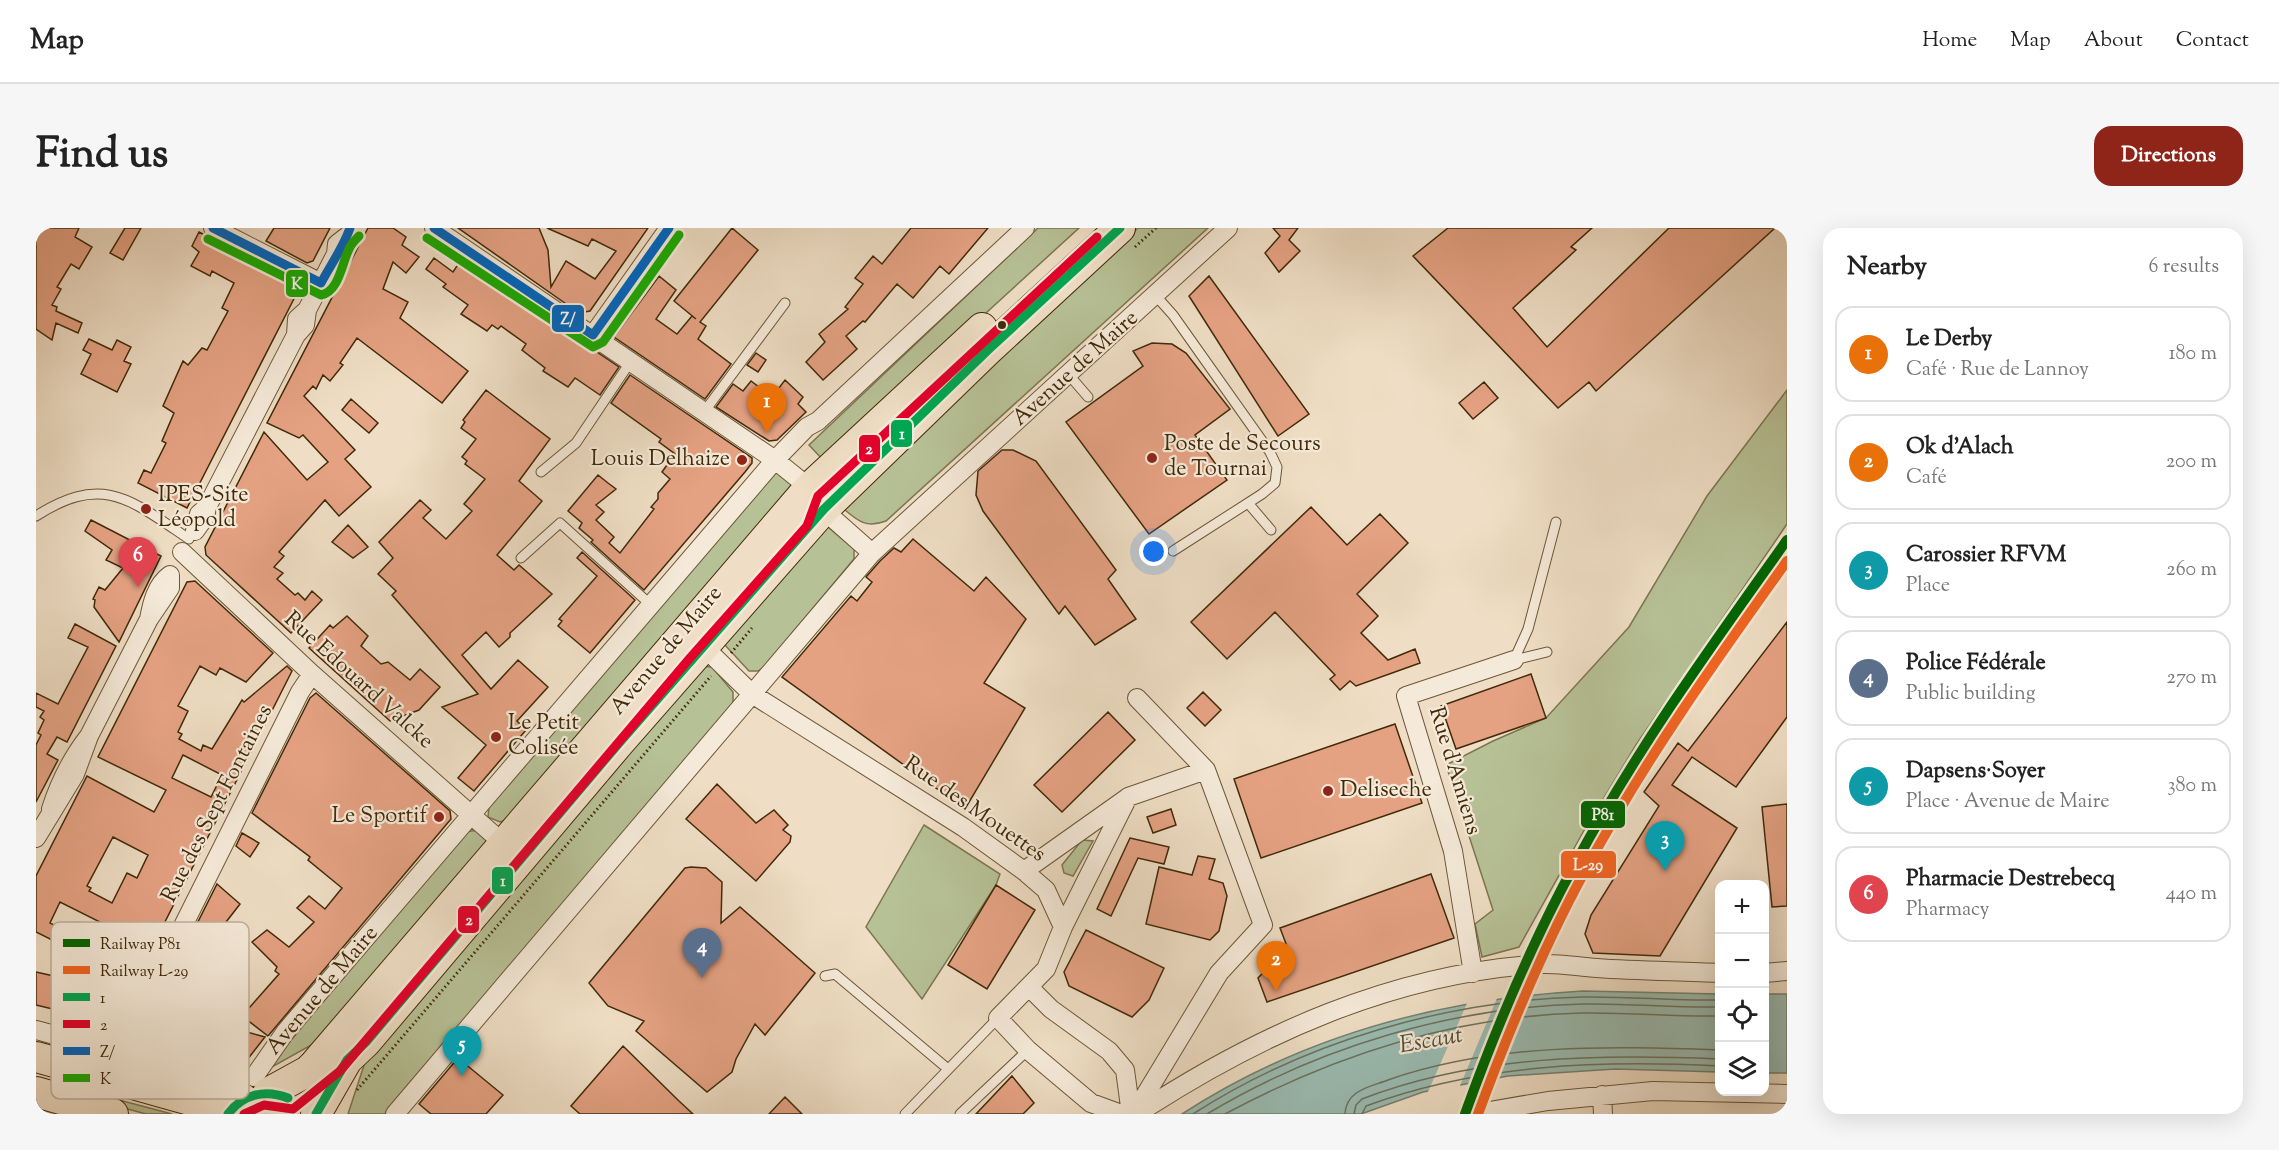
<!DOCTYPE html>
<html lang="en">
<head>
<meta charset="utf-8">
<style>
  body { margin:0; font-family:"Sorts Mill Goudy",serif; background:#f6f6f6; color:#222 }
  .controls { position:absolute; right:18px; bottom:18px; display:grid; overflow:hidden; border-radius:12px; box-shadow:0 6px 24px #0002 }
  .controls button { width:54px; height:54px; display:grid; place-items:center; padding:0; border:0; border-bottom:2px solid #e0e0e0; background:#fff; color:#222; font:30px sans-serif }
  .you { position:absolute; left:1118px; top:324px; width:21px; height:21px; margin:-15px; border:4px solid #fff; border-radius:50%; background:#1a73e8; box-shadow:0 0 0 9px #1a73e833 }
  .badge { display:grid; place-items:center; width:39px; height:39px; border-radius:50%; background:#8f2418; color:#fff; font-size:20px; font-weight:700 }
  .pin { position:absolute; translate:-50% -50px; filter:drop-shadow(0 2px 3px #0008) }
  .pin::after { content:''; position:absolute; top:32px; width:21px; height:18px; background:inherit; clip-path:polygon(0 0,100% 0,50% 100%) }
  .list { margin:0; padding:0; list-style:none }
  h2 { display:flex; justify-content:space-between; align-items:center; height:78px; margin:0; padding:0 24px; font-size:26px }
  h2 small { font-size:20px; font-weight:400; color:#767676 }
  .list li { display:grid; grid-template-columns:39px 1fr auto; gap:18px; align-items:center; box-sizing:border-box; height:96px; margin:0 12px 12px; padding:0 12px; border:2px solid #e0e0e0; border-radius:18px }
  .list b { display:block; font-size:22px; white-space:nowrap }
  .list p { margin:0; font-size:20px; white-space:nowrap; color:#767676 }
  .list em { font-size:20px; font-style:normal; color:#767676 }
  .icon { flex:none; width:33px; height:33px; fill:none; stroke:currentColor; stroke-width:2; stroke-linecap:round; stroke-linejoin:round }
  .map { position:relative; flex:none; width:1751px; height:886px; overflow:hidden; border-radius:18px }
  header { display:flex; align-items:center; gap:36px; box-sizing:border-box; height:84px; padding:0 30px; background:#fff; border-bottom:2px solid #e0e0e0 }
  header strong { font-size:28px }
  nav { display:flex; gap:33px; margin-inline-start:auto; font-size:21px }
  .intro { display:flex; align-items:center; justify-content:space-between; box-sizing:border-box; height:144px; padding:0 36px }
  h1 { margin:0; font-size:42px }
  .button { padding:15px 27px; border-radius:18px; background:#8f2418; color:#fff; font-size:21px; font-weight:700 }
  main { display:flex; gap:36px; padding:0 36px }
  aside { flex:1; background:#fff; border-radius:18px; box-shadow:0 6px 24px #0002 }
  .map>svg:first-child { display:block }
</style>
</head>
<body>
<header>
<strong>Map</strong>
<nav><a>Home</a><a>Map</a><a>About</a><a>Contact</a></nav>
</header>
<div class="intro"><h1>Find us</h1><a class="button">Directions</a></div>
<main>
<div class="map">
<svg width="1751" height="886" viewBox="0 0 1751 886">
  <rect width="100%" height="100%" fill="#efdec5"/>
  <filter id="stains"><feTurbulence type="fractalNoise" baseFrequency=".00333" numOctaves="4"/><feColorMatrix values="0 0 0 0 .2 0 0 0 0 .09 0 0 0 0 .02 0 0 0 .5 -.17"/></filter>
  <radialGradient id="worn" r=".72"><stop offset=".6" stop-color="#630" stop-opacity="0"/><stop offset="1" stop-color="#630" stop-opacity=".3"/></radialGradient>
  <path fill="#b7c196" stroke="#7c764f" stroke-width="1.5" d="M1002 0H1043L788 233 773 217Z
    M1102 0H1172L850 293C831 300 823 294 809 282L808 268Z
    M1751 162V296L1600 517 1549 601 1483 719 1446 729 1439 696 1457 682 1410 537 1457 513 1510 490 1593 399 1671 268Z
    M740 244 755 255V265L482 587 464 594 452 589 453 579Z
    M782 299H792L818 321V331L728 439 722 443H713L688 416Z
    M662 438 676 439 697 464V478L349 886H312L332 825Z
    M888 597 964 646 960 657 886 771 830 699Z
    M443 602 452 615 279 815 236 839 235 836 429 604Z
    M1046 612 1057 613 1037 648 1028 645 1026 637Z
    M0 850 136 886H110L0 856Z"/>
  <path fill="#9abcb2" stroke="#76826e" stroke-width="1.5" d="M1547 763 1683 766V844L1579 841 1472 848 1387 864 1325 886H1146C1266 808 1405 771 1547 763Z
    M1729 766H1751V845H1729Z"/>
  <path fill="#efdec5" d="M1494 763 1456 854 1433 859 1471 766Z
    M1462 768 1423 860 1391 866 1432 773Z"/>
  <g fill="none" stroke-linecap="round" stroke-linejoin="round">
    <path stroke="#6d735d" stroke-width="1.5" d="M1157 886C1270 813 1413 772 1546 769 1592 768 1638 773 1684 772
      M1171 886C1282 819 1417 779 1547 776 1592 775 1638 780 1684 779
      M1189 886C1299 827 1421 788 1546 785 1592 784 1638 789 1684 788
      M1309 886C1310 862 1334 859 1352 852 1458 815 1573 818 1684 822
      M1318 886 1320 877 1326 871C1440 827 1563 826 1684 831
      M1326 886 1330 878C1443 836 1564 832 1684 838"/>
  </g>
  <path fill="#e5a283" stroke="#402a08" stroke-width="1.5" fill-rule="evenodd" d="M7 0H43L39 9 56 19 43 41 35 36 21 59 25 61 16 77 21 79 20 83 46 95 42 105 20 95 16 112 0 101V11Z
    M89 0H105L87 32 74 25Z
    M238 0H294L277 33 271 35 230 13Z
    M332 0H357L370 9 366 17 383 29 370 45 357 34 347 61 372 74 364 90 432 143 406 175 321 110 304 135 307 137 294 153 287 147 280 161 277 158 268 168 319 222 309 231 335 259 303 288 289 272 243 324 248 328 238 339 247 345 241 351 259 367 262 365 269 372 276 363 286 372 255 405 170 327 169 319 228 204 271 252 292 234 267 207 263 210 231 195Z
    M422 0H503L512 22 515 59 530 33 559 51 580 23 556 11 552 18 511 0H612L554 83 543 85Z
    M696 0 722 22 664 94 670 98 662 111 695 136 669 171 578 109 623 48 640 62 620 91 641 106 656 88 660 91 638 73Z
    M875 0H952L913 46 904 38 877 70 861 56 829 94 827 93 810 108 821 121 787 152 770 134 789 114 783 106 812 81 809 79 827 56 819 50 837 28 846 36Z
    M1237 0H1262L1253 12 1264 23 1243 44 1229 25 1244 8Z
    M1412 0H1556L1535 19 1540 22 1477 80 1511 119 1633 0H1739L1560 163 1553 154 1522 180 1377 28Z
    M163 4 262 56 263 61 151 280 102 255 108 242 115 245 130 215 126 213 138 185 127 178 147 133 152 137 166 120 171 122 192 83 186 80 198 55 176 43 174 48 155 38 163 24 156 18Z
    M398 30 417 44 425 32 583 139 564 167 539 150 532 159 507 143 509 140 486 122 490 116 465 98 462 101 456 97 451 103 425 86 432 77 407 59 410 56 390 41Z
    M1173 48 1273 186 1242 208 1153 68Z
    M53 111 76 122 81 112 95 119 88 133 95 136 81 164 45 146 55 126 47 122Z
    M1116 115 1136 116 1150 125 1194 181 1159 207 1191 252 1113 306 1030 194 1107 138 1097 123Z
    M720 125 730 132 722 144 711 137Z
    M594 147 716 230V235L709 244 608 362 555 314 557 312 543 300 546 295 532 283 562 247 572 255 580 261 560 277 568 284 560 292 578 309 573 315 584 325 618 281 615 279 622 271V265L634 251 626 244 639 226 623 214 625 211 575 175Z
    M749 152 767 169 762 176 770 184 741 212 733 213 680 179 697 156 707 163 715 153 736 169Z
    M1448 154 1462 170 1437 191 1423 175Z
    M450 162 514 211 483 253 506 273 461 327 478 342 483 337 516 366 474 405V409L463 419 450 404 426 427 455 461 482 432 512 459 481 493 490 502 438 563 422 550 450 517 406 479 442 466 356 367 360 363 342 346 357 330 343 314 384 272 395 282 387 290 410 311 436 283 428 276 449 251 429 236 431 233 426 229 440 211 425 200 429 194 427 192Z
    M315 171 342 195 333 205 306 182Z
    M966 222H977L1000 233 1080 342 1072 351 1100 391 1059 417 1029 378 1023 386 947 283 940 267 942 243Z
    M1275 279 1311 317 1344 286 1372 315 1321 366 1342 388 1325 405 1352 432 1379 421 1384 435 1320 458 1314 453 1304 462 1294 451 1299 447 1239 384 1191 431 1155 394Z
    M55 292 125 328 83 414 58 379 59 372 57 371 63 359 69 362 87 340 70 332 76 322 49 303Z
    M312 297 332 319 317 330 296 314Z
    M877 311 938 363 950 349 990 391 948 455 989 480 929 581 746 449 815 368 821 373 836 354 830 349 844 333 858 320 865 324Z
    M546 324 599 372 554 425 522 398 526 393 523 391 561 348 541 330Z
    M159 353 237 425 210 454 184 440 180 447 164 438 142 478 152 483 142 504 146 506 143 511 165 523 167 517 176 521 206 472 208 474 251 438 256 443 98 755 87 749 96 731 90 712 68 701 70 697 24 674 14 695 42 710 36 722 0 704V648L51 548 118 584 130 562 62 529 151 354ZM147 527 186 547 175 569 136 550ZM77 609 112 627 101 650 91 645 76 675 53 663 55 660 51 658Z
    M311 388 332 408 325 418 345 436 352 434 374 452 384 441 404 459 383 482 354 493 273 420 294 397 297 400Z
    M1751 394V489L1700 559 1656 529 1636 557 1701 600 1624 728 1557 725 1549 706 1555 687 1623 578 1608 564 1642 515 1652 523Z
    M39 396 80 418 31 514 21 509 11 526 22 532 0 574V517L5 507 2 505 8 492 4 489 8 483 0 479V465L22 476 52 419 32 410Z
    M1495 446 1510 490 1420 521 1405 478Z
    M1167 464 1185 482 1169 498 1151 480Z
    M280 465 414 583 415 591 232 808 206 788 243 746 239 743 241 739 216 714 231 702 253 719 278 694 261 680 273 668 289 681 306 660 272 632 274 629 216 585 274 470Z
    M1072 484 1099 512 1026 584 998 557Z
    M1359 496 1386 575 1225 630 1198 551Z
    M681 556 720 595 738 582 752 597 747 602 755 608 754 614 720 653 650 591Z
    M1751 576V678L1736 679 1726 579Z
    M1135 581 1140 597 1117 605 1111 589Z
    M206 605 223 615 214 629 200 618Z
    M1094 610 1133 619 1128 636 1102 630 1075 688 1061 681Z
    M1162 628 1179 631 1173 651 1187 655 1191 668 1183 703 1174 712 1110 696 1123 639 1156 647Z
    M655 639 670 640 686 654 685 695 704 679 779 745 729 807 719 796 700 831 696 844 671 864 600 803 608 793 572 778 553 755 649 640Z
    M1395 646 1418 710 1231 774 1222 750 1226 746 1257 734 1244 700Z
    M181 656 204 676 180 707 190 715 182 725 170 715 154 735 174 751 161 768 152 788 229 809 211 832 148 815 142 812 139 803 113 791Z
    M960 657 999 682 951 761 912 737Z
    M1050 702 1128 740 1113 772 1096 789 1033 758 1028 744Z
    M19 742 35 746 29 773 55 760 78 766 82 759 94 762 76 801 69 804 26 794 29 784 0 777V744L18 748Z
    M587 818 643 873 657 886H544L535 878Z
    M422 830 467 867 450 886H395L383 876Z
    M976 848 998 875 987 886H940Z
    M749 869 766 886H733Z"/>
  <g fill="none" stroke-linecap="round" stroke-linejoin="round">
    <g stroke="#6c5737" stroke-width="11">
      <path id="lane" d="M1120 68 1137 87 1234 224 1241 239 1239 255 1226 266 1137 323
        M1033 147 1052 169
        M668 184 749 75
        M505 244 540 215 595 133
        M1212 275 1235 302
        M0 288C67 245 95 272 153 311
        M485 330 524 295 615 377
        M1478 432 1492 401 1520 294
        M1478 432 1511 424
        M789 748 799 746 912 841
        M869 886 962 790
        M924 886 992 822"/>
    </g>
    <g stroke="#6c5737" stroke-width="20">
      <path id="street" d="M177 0 285 55
        M398 0 739 232 765 253 792 286 836 325
        M271 82 300 26 301 16 310 9
        M557 107 633 0
        M171 279 260 107 269 97 271 82 261 91 260 107
        M171 279 169 289 159 303 163 286Z
        M146 324 276 446 468 616
        M668 419 716 466 927 599 988 643 1010 662 1027 699 1010 741 962 790 992 822 1055 875 1085 886
        M53 508 113 391 134 360V347C120 357 116 375 113 391
        M0 610 39 546 53 508C35 531 24 553 15 581
        M988 643 1091 570
        M1027 699 1092 569 1170 542
        M1437 745 1417 623 1370 468 1478 432
        M1728 745 1751 743
        M993 759 1015 781 1073 823 1089 842 1095 886
        M0 802 199 856
        M84 824 264 464 276 446
        M218 849 250 803 739 232 771 199 782 193 989 0
        M1566 867 1567 886
        M1099 884 1183 745 1227 697 1170 542 1101 470
        M359 886 836 325 1192 0
        M1101 886C1223 806 1358 745 1506 736 1524 735 1543 739 1561 740 1601 743 1643 743 1684 745
        M1436 886 1512 873 1617 863 1751 866"/>
    </g>
    <g stroke="#402a08" stroke-width="32">
      <path id="primary" d="M0 829 161 874 207 871
        M0 864 77 886
        M232 865 272 843 279 836 772 261 946 100
        M280 886 311 832 330 814 583 515 788 281 952 122 1084 0"/>
    </g>
    <path stroke="#402a08" stroke-width="3" stroke-dasharray="1.5 3" stroke-linecap="butt" d="M1099 19 1120 0
      M695 425 716 400
      M321 862 675 448"/>
    <use href="#lane" stroke="#f5ead9" stroke-width="9"/>
    <use href="#street" stroke="#f5ead9" stroke-width="18"/>
    <use href="#primary" stroke="#efdec5" stroke-width="30"/>
    <g stroke="#f5ead9" stroke-width="14">
      <path id="bus-1" d="M192 886C207 866 229 861 252 870
        M280 886 311 832 330 814 583 515 788 281 952 122 1084 0"/>
    </g>
    <g stroke="#f5ead9" stroke-width="14">
      <path id="bus-2" d="M208 886 228 877 257 881 304 843 654 430 771 298 782 268 1061 9"/>
    </g>
    <g stroke="#f5ead9" stroke-width="14">
      <path id="bus-3" d="M177 0 285 55
        M398 0 557 107 633 0
        M285 55C295 36 307 20 314 0"/>
    </g>
    <g stroke="#f5ead9" stroke-width="14">
      <path id="bus-4" d="M391 10 557 119 567 114 643 7
        M172 11 285 67C304 63 306 33 314 19 316 15 320 11 323 8"/>
    </g>
    <use href="#bus-1" stroke="#00a651" stroke-width="9"/>
    <use href="#bus-2" stroke="#e4002b" stroke-width="9"/>
    <use href="#bus-3" stroke="#0065bd" stroke-width="9"/>
    <use href="#bus-4" stroke="#1aaa03" stroke-width="9"/>
    <g stroke="#f5ead9" stroke-width="15">
      <path id="rail-1" d="M1429 886C1460 800 1495 716 1539 636 1600 522 1676 417 1751 312"/>
    </g>
    <g stroke="#f5ead9" stroke-width="15">
      <path id="rail-2" d="M1442 886C1473 802 1507 719 1550 641 1608 533 1680 432 1751 333"/>
    </g>
    <use href="#rail-1" stroke="#060" stroke-width="10"/>
    <use href="#rail-2" stroke="#f26522" stroke-width="10"/>
  </g>
  <circle fill="#402a08" stroke="#f5ead9" stroke-width="2" cx="966" cy="97" r="5"/>
  <g fill="#8f2418" stroke="#f5ead9" stroke-width="2">
    <circle cx="1116" cy="230" r="6"/>
    <circle cx="706" cy="232" r="6"/>
    <circle cx="110" cy="281" r="6"/>
    <circle cx="460" cy="509" r="6"/>
    <circle cx="1292" cy="563" r="6"/>
    <circle cx="403" cy="589" r="6"/>
  </g>
  <g text-anchor="middle" dominant-baseline="central" stroke-width="4.5" stroke-linejoin="round" paint-order="stroke">
    <g font-size="22" fill="#402a08" stroke="#f5ead9">
      <text transform="translate(1040 141) rotate(-42)">Avenue de Maire</text>
      <text transform="translate(631 423) rotate(-50)">Avenue de Maire</text>
      <text transform="translate(322 453) rotate(42)">Rue Edouard Valcke</text>
      <text transform="translate(1418 543) rotate(73)">Rue d'Amiens</text>
      <text transform="translate(182 576) rotate(-63)">Rue des Sept Fontaines</text>
      <text transform="translate(938 582) rotate(35)">Rue des Mouettes</text>
      <text transform="translate(287 763) rotate(-50)">Avenue de Maire</text>
    </g>
    <g font-size="22" fill="#402a08" stroke="#f5ead9" text-anchor="start">
      <text x="1128" y="217">Poste de Secours<tspan x="1128" dy="25">de Tournai</tspan></text>
      <text x="694" y="232" text-anchor="end">Louis Delhaize</text>
      <text x="122" y="268">IPES-Site<tspan x="122" dy="25">Léopold</tspan></text>
      <text x="472" y="496">Le Petit<tspan x="472" dy="25">Colisée</tspan></text>
      <text x="1304" y="563">Deliseche</text>
      <text x="391" y="589" text-anchor="end">Le Sportif</text>
    </g>
    <g font-size="24" font-style="italic" fill="#564e32" stroke="#f5ead9">
      <text transform="translate(1395 813) rotate(-10)">Escaut</text>
    </g>
  </g>
  <rect x="15" y="694" width="198" height="177" rx="9" fill="#f5ead9" stroke="#bfb09a" stroke-width="1.5"/>
  <rect x="27" y="711" width="27" height="8" fill="#060"/>
  <rect x="27" y="738" width="27" height="8" fill="#f26522"/>
  <rect x="27" y="765" width="27" height="8" fill="#00a651"/>
  <rect x="27" y="792" width="27" height="8" fill="#e4002b"/>
  <rect x="27" y="819" width="27" height="8" fill="#0065bd"/>
  <rect x="27" y="846" width="27" height="8" fill="#1aaa03"/>
  <g font-size="16" fill="#402a08">
    <text x="64" y="721">Railway P81</text>
    <text x="64" y="748">Railway L-29</text>
    <text x="64" y="775">1</text>
    <text x="64" y="802">2</text>
    <text x="64" y="829">Z/</text>
    <text x="64" y="856">K</text>
  </g>
  <g stroke="#f5ead9" stroke-width="2">
    <rect x="249" y="41" width="24" height="29" rx="6" fill="#1aaa03"/>
    <rect x="515" y="76" width="34" height="29" rx="6" fill="#0065bd"/>
    <rect x="854" y="191" width="23" height="29" rx="6" fill="#00a651"/>
    <rect x="822" y="206" width="23" height="29" rx="6" fill="#e4002b"/>
    <rect x="1544" y="572" width="46" height="29" rx="6" fill="#060"/>
    <rect x="1524" y="622" width="57" height="29" rx="6" fill="#f26522"/>
    <rect x="455" y="638" width="23" height="29" rx="6" fill="#00a651"/>
    <rect x="421" y="677" width="23" height="29" rx="6" fill="#e4002b"/>
  </g>
  <g font-size="16" text-anchor="middle" font-weight="bold" fill="#fff">
    <text x="261" y="61">K</text>
    <text x="532" y="96">Z/</text>
    <text x="866" y="211">1</text>
    <text x="833" y="226">2</text>
    <text x="1567" y="592">P81</text>
    <text x="1552" y="642">L-29</text>
    <text x="467" y="658">1</text>
    <text x="433" y="697">2</text>
  </g>
  <rect width="100%" height="100%" filter="url(#stains)"/>
  <rect width="100%" height="100%" fill="url(#worn)"/>
</svg>
<div class="controls">
<button>+</button>
<button>−</button>
<button><svg class="icon" aria-label="locate" viewBox="0 0 24 24"><circle cx="12" cy="12" r="6"/><path d="M12 2v4M12 18v4M2 12h4M18 12h4"/></svg></button>
<button><svg class="icon" aria-label="layers" viewBox="0 0 24 24"><path d="M12 4l9 5-9 5-9-5zM3 14l9 5 9-5"/></svg></button>
</div>
<div class="you"></div>
<div class="pin badge" style="left:731px;top:205px;background:#e8710a">1</div>
<div class="pin badge" style="left:1240px;top:763px;background:#e8710a">2</div>
<div class="pin badge" style="left:1629px;top:643px;background:#0f9aa8">3</div>
<div class="pin badge" style="left:666px;top:750px;background:#5c6f8a">4</div>
<div class="pin badge" style="left:426px;top:848px;background:#0f9aa8">5</div>
<div class="pin badge" style="left:102px;top:359px;background:#e0444e">6</div>
</div>
<aside>
<h2>Nearby<small>6 results</small></h2>
<ul class="list">
<li><span class="badge" style="background:#e8710a">1</span><div><b>Le Derby</b><p>Café · Rue de Lannoy</p></div><em>180 m</em></li>
<li><span class="badge" style="background:#e8710a">2</span><div><b>Ok d'Alach</b><p>Café</p></div><em>200 m</em></li>
<li><span class="badge" style="background:#0f9aa8">3</span><div><b>Carossier RFVM</b><p>Place</p></div><em>260 m</em></li>
<li><span class="badge" style="background:#5c6f8a">4</span><div><b>Police Fédérale</b><p>Public building</p></div><em>270 m</em></li>
<li><span class="badge" style="background:#0f9aa8">5</span><div><b>Dapsens·Soyer</b><p>Place · Avenue de Maire</p></div><em>380 m</em></li>
<li><span class="badge" style="background:#e0444e">6</span><div><b>Pharmacie Destrebecq</b><p>Pharmacy</p></div><em>440 m</em></li>
</ul>
</aside>
</main>
</body>
</html>
